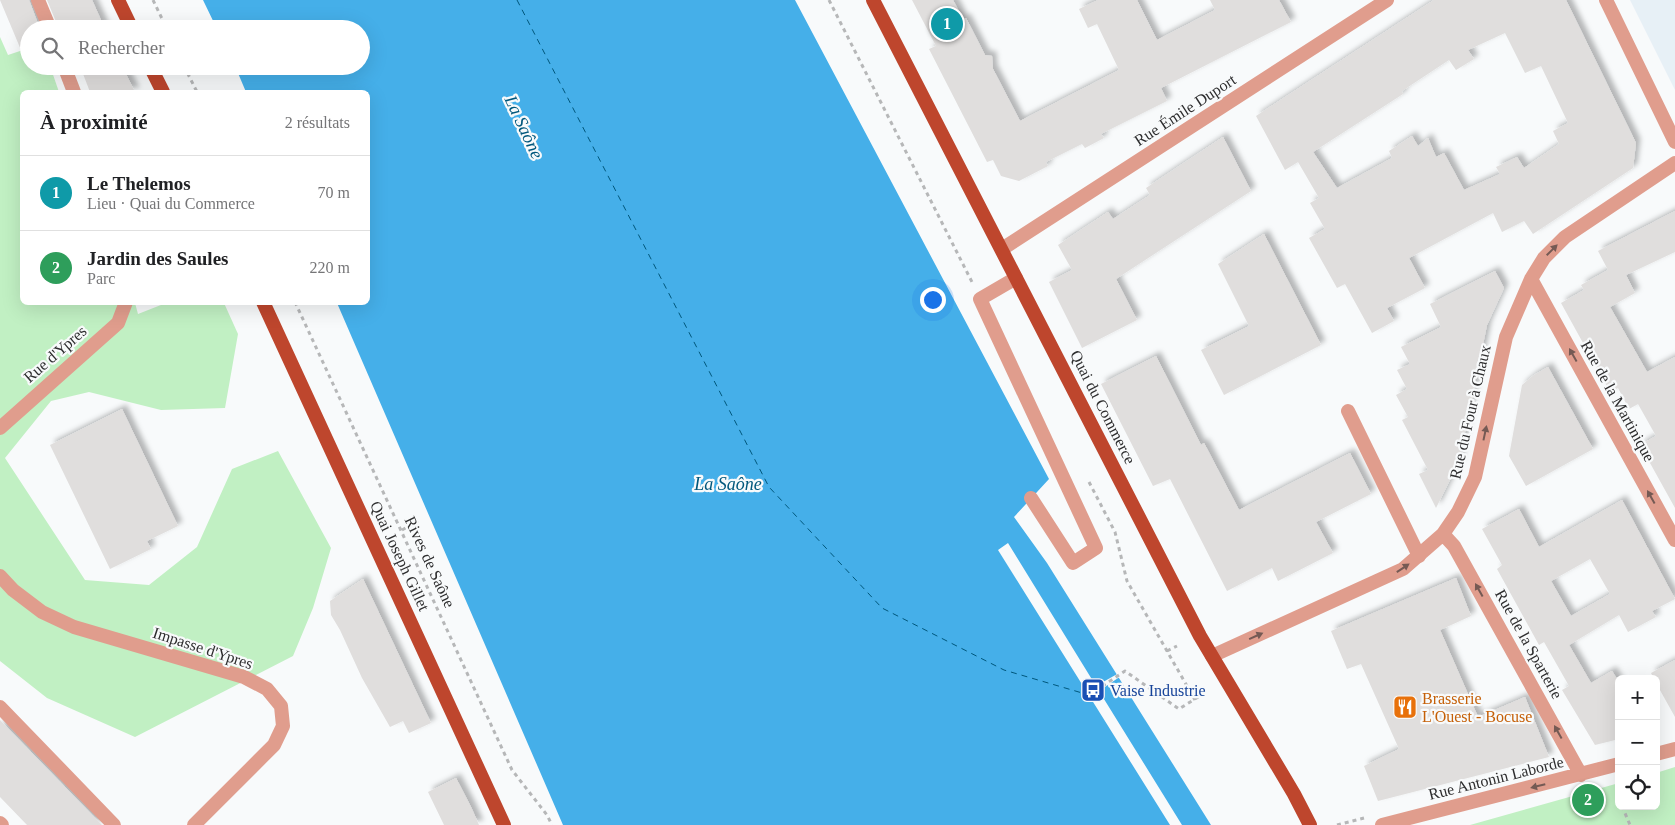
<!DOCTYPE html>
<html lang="fr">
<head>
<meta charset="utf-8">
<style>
  body { margin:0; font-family:"Times New Roman",serif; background:#f6f6f6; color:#202124 }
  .controls { position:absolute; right:15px; bottom:15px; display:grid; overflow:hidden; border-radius:8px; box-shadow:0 5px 20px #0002 }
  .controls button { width:45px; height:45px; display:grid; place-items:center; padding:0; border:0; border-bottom:1px solid #e0e0e0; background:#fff; color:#202124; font:25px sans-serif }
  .you { position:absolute; left:932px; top:299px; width:18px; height:18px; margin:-12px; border:4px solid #fff; border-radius:50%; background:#1a73e8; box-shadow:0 0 0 8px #1a73e833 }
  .badge { display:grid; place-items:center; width:32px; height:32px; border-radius:50%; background:#0f766e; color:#fff; font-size:16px; font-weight:700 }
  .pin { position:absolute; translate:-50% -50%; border:2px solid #fff; box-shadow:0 1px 5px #0006 }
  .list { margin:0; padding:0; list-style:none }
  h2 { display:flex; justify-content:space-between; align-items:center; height:65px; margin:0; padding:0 20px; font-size:21px }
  h2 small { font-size:16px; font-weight:400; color:#757577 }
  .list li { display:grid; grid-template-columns:32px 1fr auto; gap:15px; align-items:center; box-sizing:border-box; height:75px; padding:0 20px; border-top:1px solid #e0e0e0 }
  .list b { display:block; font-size:19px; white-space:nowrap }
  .list p { margin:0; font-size:16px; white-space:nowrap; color:#757577 }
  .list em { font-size:16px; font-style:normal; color:#757577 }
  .icon { flex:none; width:28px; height:28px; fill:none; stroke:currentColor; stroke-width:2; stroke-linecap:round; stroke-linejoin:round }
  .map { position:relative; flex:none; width:1675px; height:825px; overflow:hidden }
  .search { position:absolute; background:#fff; box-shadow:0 5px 20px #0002; left:20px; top:20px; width:350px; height:55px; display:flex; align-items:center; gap:12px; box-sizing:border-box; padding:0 18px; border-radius:28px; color:#757577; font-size:19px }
  .panel { position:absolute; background:#fff; box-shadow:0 5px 20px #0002; left:20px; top:90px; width:350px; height:215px; border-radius:8px }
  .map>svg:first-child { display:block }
</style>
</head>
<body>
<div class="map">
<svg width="1675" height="825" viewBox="0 0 1675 825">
  <defs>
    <filter id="shadow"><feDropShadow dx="4.5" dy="-4.5" stdDeviation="2.5" flood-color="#0004"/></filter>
  </defs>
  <rect width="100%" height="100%" fill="#f8fafb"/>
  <path fill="#e7f0f6" d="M1630 0H1675V90Z"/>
  <path fill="#c1f0c3" d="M0 37 8 55 29 48V66H50L59 92H22V302L135 303 138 314 166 303H224L238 334 225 408 161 410 89 392 51 401 5 458 85 580 149 585 197 547 232 469 278 451 331 548 313 608 293 656 135 737 47 698 0 661Z
    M1675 767V825H1470L1619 783V806H1656V773Z"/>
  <path fill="#45afe9" d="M203 0H795L1049 479 1014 517 1047 563 1211 825H563L337 303 368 302V92H246L235 66H361V29H217Z"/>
  <path fill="#f8fafb" d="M1008 543 1096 686 1119 673 1121 676 1099 691 1182 825H1170L998 550Z"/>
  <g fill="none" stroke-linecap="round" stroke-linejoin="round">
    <path stroke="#00577c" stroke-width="1" stroke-dasharray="6 5" stroke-linecap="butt" d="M517 0 769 487 882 608 1004 670 1089 695"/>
  </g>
  <path fill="#e0dedd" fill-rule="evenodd" filter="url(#shadow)" d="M0 0H29L40 29H29V69Z
    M47 0H92L105 29H59Z
    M912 0H953L963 19 966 18 985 55 992 56 993 69 1020 121 1119 70 1097 24 1088 28 1079 9 1098 0H1137L1157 40 1215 10 1210 0H1279L1291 22 1161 88 1167 101 1101 134 1104 138 1085 148 1082 144 1046 162 1048 166 1019 181 1001 176 993 160 987 162 929 49 936 46Z
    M1434 0H1566L1636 143 1633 168 1533 234 1524 221 1502 232 1493 213 1409 258 1425 288 1387 308 1394 321 1372 333 1345 284 1337 288 1309 238 1325 229 1310 203 1319 198 1298 162 1285 170 1256 116ZM1505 33 1525 73 1541 66 1568 123 1553 131 1559 144 1524 168 1517 157 1496 167 1500 174 1464 190 1444 153 1436 157 1428 138 1418 146 1412 136 1389 151 1392 158 1337 188 1313 152 1403 94 1402 91 1449 60 1456 70 1474 59 1468 50Z
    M80 66H122L135 92H90Z
    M1223 137 1251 191 1116 279 1137 320 1082 348 1049 282 1072 270 1058 245 1108 212 1113 219 1150 195 1146 188Z
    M1675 211V252L1626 275 1635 293 1610 307 1647 372 1675 357V508L1640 445 1656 436 1638 404 1629 409 1618 388 1610 392 1561 303 1584 290 1581 285 1608 270 1598 251Z
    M1264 234 1321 345 1224 395 1201 350 1249 326 1218 264Z
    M1495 271 1504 288 1487 325 1459 462 1436 508 1419 474 1428 470 1402 420 1408 417 1396 395 1407 389 1397 370 1410 364 1401 347 1441 327 1430 304Z
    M1156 356 1201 445 1204 443 1239 510 1350 453 1371 494 1316 522 1333 553 1278 581 1272 568 1227 591 1170 479 1153 486 1101 384Z
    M1548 367 1593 449 1526 486 1509 456 1522 385 1534 375Z
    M122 409 178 526 147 541 151 549 110 569 50 445Z
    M1622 500 1675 599 1652 611 1656 617 1628 632 1619 615 1569 645 1591 683 1612 671 1619 682V739L1595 745 1562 690 1569 686 1544 642 1539 645 1497 569 1502 565 1482 529 1519 509 1539 547ZM1590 559 1610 594 1571 616 1551 581Z
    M1456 578 1471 616 1440 630 1478 717 1525 697 1549 757 1378 801 1364 766 1399 749 1361 664 1347 669 1331 631Z
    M363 579 431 723 409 733 403 721 390 727 362 678 340 630 331 615 330 601Z
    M1675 660V717L1656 683V679H1654L1651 673Z
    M0 720 102 825H27L0 797Z
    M456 778 471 807 479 825H444L428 792Z"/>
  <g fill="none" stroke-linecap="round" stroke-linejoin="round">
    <path stroke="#b6b7b8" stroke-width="3" stroke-dasharray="4 4" stroke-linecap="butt" d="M153 0 167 29
      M829 0 972 282
      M184 66 197 92
      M295 302 512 770 547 815 552 825
      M1089 482 1115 532 1127 581 1195 700
      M402 530 418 521
      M1167 651 1177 646
      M1089 695 1125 671 1179 709 1203 694
      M1622 806 1630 825
      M1337 825 1364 818"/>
    <path stroke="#e09d8d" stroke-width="14" d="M1016 278 980 299 1096 548 1073 563 1031 498
      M1348 411 1419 556
      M0 707 114 825
      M0 823 2 825"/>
    <path stroke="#e09d8d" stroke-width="14" d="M38 0 50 29
      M1606 0 1675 142
      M64 66 74 92
      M1002 249 1387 0
      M1531 279 1675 540
      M0 428 118 323 126 302
      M1443 534 1454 546 1581 775
      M0 576 13 590 42 612 74 627 244 677 267 689 281 706 283 726 274 745 194 825
      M1212 656 1403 569 1443 534 1458 512 1475 477 1506 337 1531 279 1544 258 1565 237 1675 163
      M1656 754 1675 749
      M1382 825 1619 764"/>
    <path stroke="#be462d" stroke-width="14" d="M118 0 132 29
      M873 0 1200 636 1294 794 1310 825
      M150 66 163 92
      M263 302 504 825"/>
  </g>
  <defs><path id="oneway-solid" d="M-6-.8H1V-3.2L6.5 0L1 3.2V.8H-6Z" transform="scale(1.25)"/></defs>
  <g fill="#755a54">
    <use href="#oneway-solid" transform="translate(1552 250) rotate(-45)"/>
    <use href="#oneway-solid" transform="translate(1573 355) rotate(-119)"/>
    <use href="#oneway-solid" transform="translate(1485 433) rotate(-78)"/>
    <use href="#oneway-solid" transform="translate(1651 497) rotate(-119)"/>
    <use href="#oneway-solid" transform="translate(1403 568) rotate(-34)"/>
    <use href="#oneway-solid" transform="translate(1479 590) rotate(-119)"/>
    <use href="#oneway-solid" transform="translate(1256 636) rotate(-24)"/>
    <use href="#oneway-solid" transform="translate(1558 732) rotate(-119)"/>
    <use href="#oneway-solid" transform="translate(1538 786) rotate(166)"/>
  </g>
  <defs>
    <g id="bus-square" transform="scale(1.25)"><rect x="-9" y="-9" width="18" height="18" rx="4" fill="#1a4fb4" stroke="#f8fafb"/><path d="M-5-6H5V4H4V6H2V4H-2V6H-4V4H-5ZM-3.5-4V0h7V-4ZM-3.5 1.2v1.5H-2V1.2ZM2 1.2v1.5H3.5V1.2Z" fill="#fff"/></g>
    <g id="restaurant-square" transform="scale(1.25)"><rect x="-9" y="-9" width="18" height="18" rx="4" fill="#e8710a" stroke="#f8fafb"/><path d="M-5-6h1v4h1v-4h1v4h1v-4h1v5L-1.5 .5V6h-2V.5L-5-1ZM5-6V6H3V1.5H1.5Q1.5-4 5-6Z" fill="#fff"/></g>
  </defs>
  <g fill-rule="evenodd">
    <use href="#bus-square" x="1093" y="690"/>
    <use href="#restaurant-square" x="1405" y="707"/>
  </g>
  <g text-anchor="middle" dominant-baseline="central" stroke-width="4.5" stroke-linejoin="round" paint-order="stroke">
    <g font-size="16" fill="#2d2d2e" stroke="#f8fafb">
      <text transform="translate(1185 110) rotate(-33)">Rue Émile Duport</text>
      <text transform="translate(55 354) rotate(-41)">Rue d'Ypres</text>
      <text transform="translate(1618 401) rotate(61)">Rue de la Martinique</text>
      <text transform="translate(1103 407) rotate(63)">Quai du Commerce</text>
      <text transform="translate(1470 412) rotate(-77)">Rue du Four à Chaux</text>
      <text transform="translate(400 556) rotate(65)">Quai Joseph Gillet</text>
      <text transform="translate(430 562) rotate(65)">Rives de Saône</text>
      <text transform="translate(1529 644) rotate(61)">Rue de la Sparterie</text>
      <text transform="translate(203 648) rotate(18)">Impasse d'Ypres</text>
      <text transform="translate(1496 778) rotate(-14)">Rue Antonin Laborde</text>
    </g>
    <g font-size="16" fill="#164399" stroke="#f8fafb" text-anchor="start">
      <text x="1110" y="690">Vaise Industrie</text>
    </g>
    <g font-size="16" fill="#c56008" stroke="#f8fafb" text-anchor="start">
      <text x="1422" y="698">Brasserie<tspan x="1422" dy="18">L'Ouest - Bocuse</tspan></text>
    </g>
    <g font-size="18" font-style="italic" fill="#00577c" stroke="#f8fafb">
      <text transform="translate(524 127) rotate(65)">La Saône</text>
      <text x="728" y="484">La Saône</text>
    </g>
  </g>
</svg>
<div class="controls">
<button>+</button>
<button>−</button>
<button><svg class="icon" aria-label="locate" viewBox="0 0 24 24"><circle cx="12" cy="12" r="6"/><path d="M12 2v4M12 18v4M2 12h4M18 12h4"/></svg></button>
</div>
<div class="you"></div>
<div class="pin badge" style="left:947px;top:24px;background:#0f9aa8">1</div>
<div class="pin badge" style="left:1588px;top:800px;background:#2e9e5b">2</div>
<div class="search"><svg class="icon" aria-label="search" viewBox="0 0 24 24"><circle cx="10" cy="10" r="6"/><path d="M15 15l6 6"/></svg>Rechercher</div>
<section class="panel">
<h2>À proximité<small>2 résultats</small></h2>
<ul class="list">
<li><span class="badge" style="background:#0f9aa8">1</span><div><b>Le Thelemos</b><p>Lieu · Quai du Commerce</p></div><em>70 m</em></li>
<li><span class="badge" style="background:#2e9e5b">2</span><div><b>Jardin des Saules</b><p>Parc</p></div><em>220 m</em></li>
</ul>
</section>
</div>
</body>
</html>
